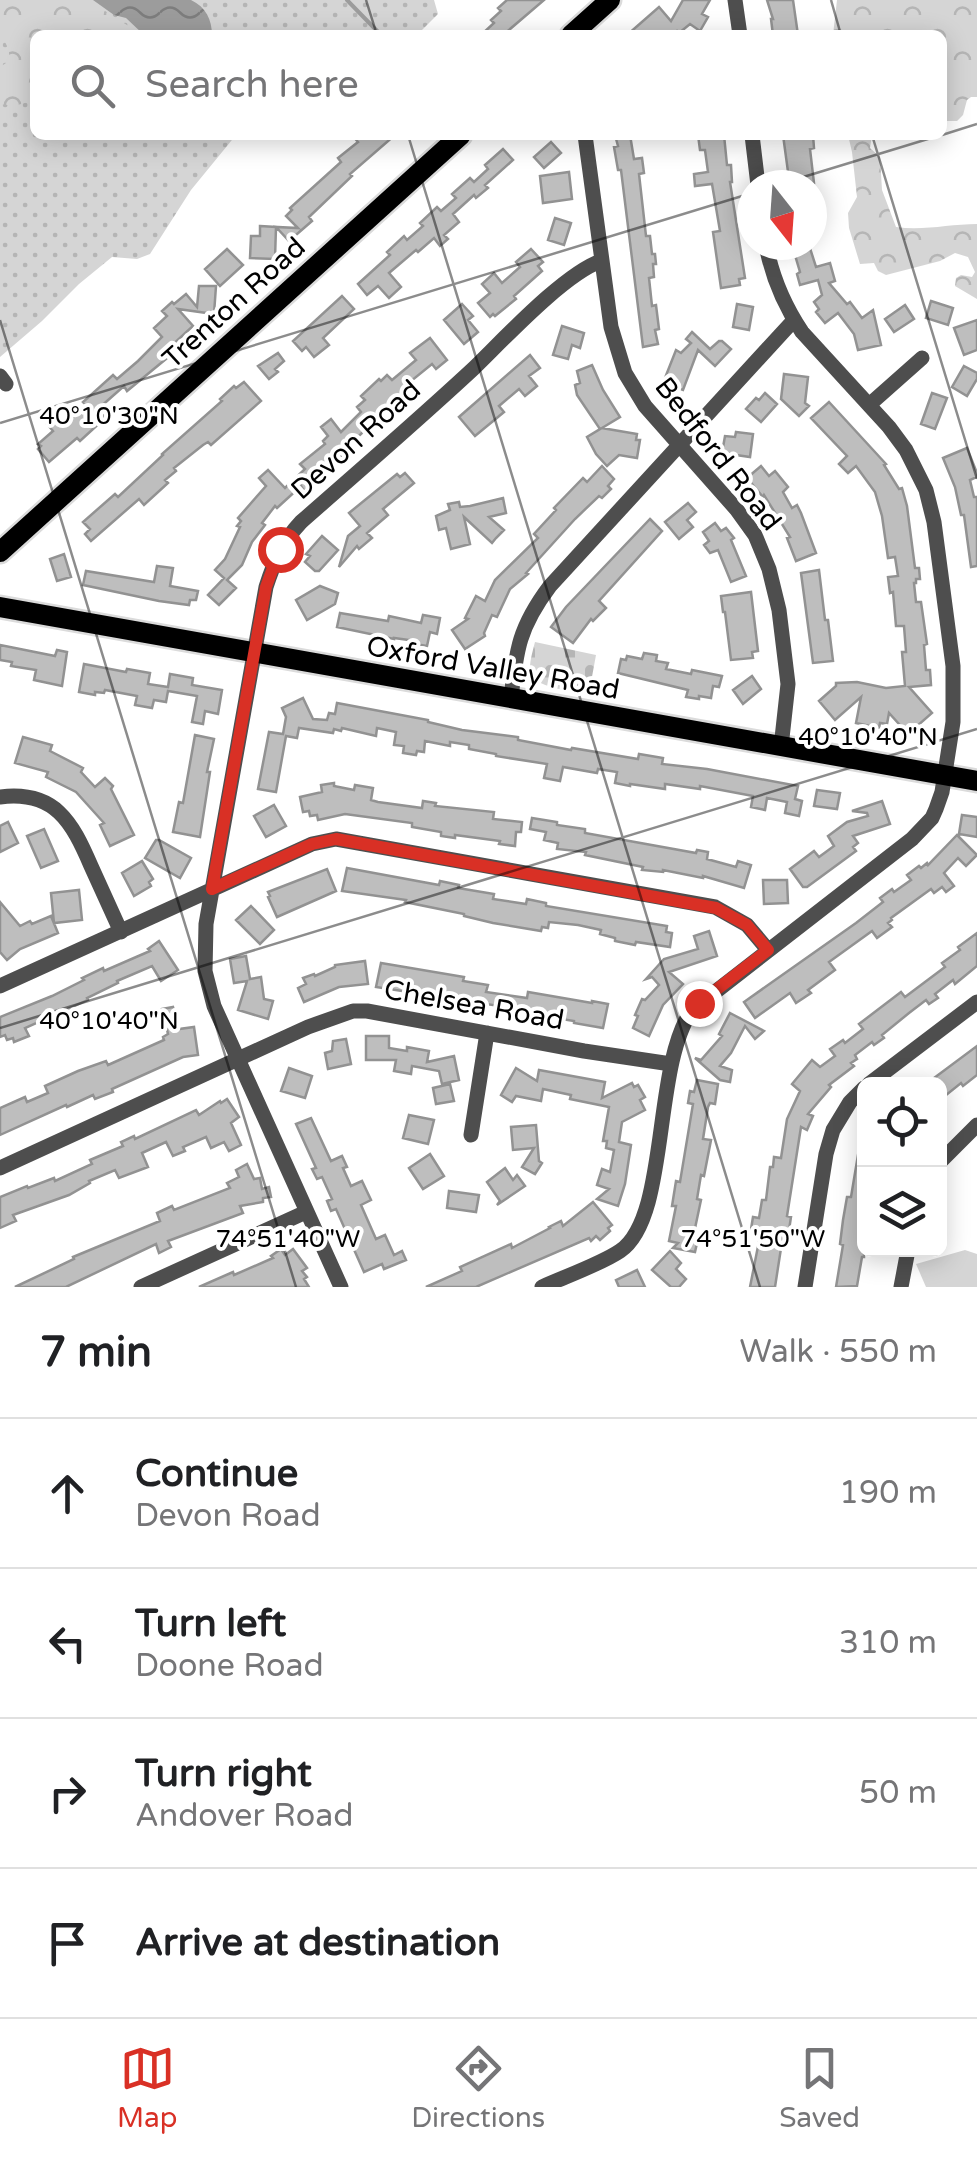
<!DOCTYPE html>
<html lang="en">
<head>
<meta charset="utf-8">
<style>
  body { margin:0; font-family:"Varela Round",sans-serif; background:#f2f2f2; color:#202124 }
  .controls { position:absolute; right:30px; bottom:30px; display:grid; overflow:hidden; border-radius:15px; box-shadow:0 5px 25px #0003 }
  .controls button { width:90px; height:90px; display:grid; place-items:center; padding:0; border:0; border-bottom:2px solid #e0e0e0; background:#fff; color:#202124; font:50px sans-serif }
  .compass { position:absolute; left:737px; top:170px; width:90px; height:90px; border-radius:50%; background:#fff; box-shadow:0 5px 25px #0003; rotate:163deg }
  .stop { position:absolute; width:30px; height:30px; margin:-22px; border:8px solid #d93025; border-radius:50%; background:#fff }
  .stop.end { background:#d93025; border-color:#fff; box-shadow:0 2px 10px #0008 }
  .list { margin:0; padding:0; list-style:none }
  h2 { display:flex; justify-content:space-between; align-items:center; height:130px; margin:0; padding:0 40px; font-size:42px }
  h2 small { font-size:32px; font-weight:400; color:#757577 }
  .list li { display:grid; grid-template-columns:65px 1fr auto; gap:30px; align-items:center; box-sizing:border-box; height:150px; padding:0 40px; border-top:2px solid #e0e0e0 }
  .list b { display:block; font-size:38px; white-space:nowrap }
  .list p { margin:0; font-size:32px; white-space:nowrap; color:#757577 }
  .list em { font-size:32px; font-style:normal; color:#757577 }
  .icon { flex:none; width:55px; height:55px; fill:none; stroke:currentColor; stroke-width:2; stroke-linecap:round; stroke-linejoin:round }
  .map { position:relative; flex:none; width:977px; height:1287px; overflow:hidden }
  .search { position:absolute; background:#fff; box-shadow:0 5px 25px #0003; left:30px; right:30px; top:30px; height:110px; display:flex; align-items:center; gap:25px; box-sizing:border-box; padding:0 35px; border-radius:15px; color:#757577; font-size:38px }
  .sheet { height:730px; background:#fff }
  nav { display:flex; justify-content:space-around; align-items:center; box-sizing:border-box; height:140px; border-top:2px solid #e0e0e0; background:#fff; font-size:28px; color:#757577 }
  nav a { display:grid; justify-items:center; gap:5px }
  nav .on { color:#d93025 }
  .map>svg:first-child { display:block }
</style>
</head>
<body>
<div class="map">
<svg width="977" height="1287" viewBox="0 0 977 1287">
  <defs>
    <pattern id="grass-dots" width="8" height="8" patternUnits="userSpaceOnUse" patternTransform="scale(2.5)"><rect width="8" height="8" fill="#d5d5d5"/><path d="M2 2h.1M6 6h.1" fill="none" stroke="#b5b5b5" stroke-width="1.8" stroke-linecap="round"/></pattern>
    <pattern id="forest-crowns" width="20" height="18" patternUnits="userSpaceOnUse" patternTransform="scale(2.5)"><rect width="20" height="18" fill="#d5d5d5"/><path d="M2 6a3 3 0 1 1 6 0M12 15a3 3 0 1 1 6 0" fill="none" stroke="#b5b5b5"/></pattern>
    <pattern id="cemetery-stones" width="16" height="16" patternUnits="userSpaceOnUse" patternTransform="scale(2.5)"><rect width="16" height="16" fill="#d5d5d5"/><path d="M2 7V4a2 2 0 0 1 4 0v3zM10 15v-3a2 2 0 0 1 4 0v3z" fill="#b5b5b5"/></pattern>
    <pattern id="water-waves" width="16" height="10" patternUnits="userSpaceOnUse" patternTransform="scale(2.5)"><rect width="16" height="10" fill="#9c9c9c"/><path d="M0 5q4-4 8 0t8 0" fill="none" stroke="#7d7d7d"/></pattern>
  </defs>
  <rect width="100%" height="100%" fill="#fff"/>
  <path fill="url(#grass-dots)" d="M0 0H434L438 14 417 35H35V135H236L191 190 150 254 137 259 112 257 79 284 42 321 0 357Z"/>
  <path fill="url(#forest-crowns)" d="M0 0H88L130 27 138 35H35V100L14 106 0 104V67L9 61V50L4 40H0Z
    M837 0H977V97H971L967 100 963 115 957 121H942V35H833Z
    M848 135H872L870 148 880 157 882 190 896 227C923 231 950 224 977 224V299L955 286 956 278 961 275 972 277 975 272 968 257 955 253 940 261 886 275 878 271 874 263 860 264 849 228 848 213 857 197 852 152Z"/>
  <path fill="url(#cemetery-stones)" d="M535 642 596 655 589 693C572 690 531 690 530 668 530 660 533 650 535 642Z"/>
  <path fill="#d5d5d5" d="M965 1250 977 1254V1287H926L916 1264Z"/>
  <path fill="url(#water-waves)" d="M93 0H191C206 7 212 20 212 35H144L126 18 114 15Z"/>
  <g fill="none" stroke-linecap="round" stroke-linejoin="round">
    <path stroke="#9c9c9c" stroke-width="4" d="M347 0 381 35"/>
  </g>
  <path fill="#bebebe" stroke="#929292" stroke-width="2.5" d="M507 0H544L503 35H481L494 23 491 20 501 11 498 8Z
    M683 0H710L702 14 708 17 700 31 690 24 679 33 677 31 672 35H627L659 7 671 21Z
    M767 0H793L798 35H773L771 19H773Z
    M352 135H395L350 174 352 176 309 217 312 221 289 241 276 227 298 228 286 216 292 210 290 208 341 162 338 158 358 142Z
    M615 135H630L634 159 642 158 644 173 639 174 646 236H650L652 254H655L656 264H653L654 277 649 278 652 306 656 305 659 329 655 330 658 344 643 347 621 170H618L614 147 618 146Z
    M698 135H724L727 165H731L732 182H730L745 278 739 279 740 285 721 288 713 232 720 231 712 184 695 186 694 174 708 172 705 150H700Z
    M783 135H813L814 148 810 149 814 183 803 184 802 177 789 179Z
    M551 142 561 153 544 168 534 157Z
    M503 149 513 160 485 185 488 188 476 198 474 195 453 214 459 222 444 235 448 239 440 246 434 238 418 252 416 250 389 273 401 287 389 298 378 286 367 295 358 284 390 255 387 252 404 236 407 240 423 226 420 223 437 207 441 211 456 198 452 194 470 178 474 182 488 169 485 165Z
    M569 172 572 199 543 203 540 176Z
    M555 218 571 223 564 245 548 240Z
    M260 226 276 227 275 259 250 258 251 236H260Z
    M792 245H809L816 267 830 263 835 281 829 283 847 304 850 302 862 318 873 310 881 345 858 350 854 334 838 313 825 323 816 312 819 309 814 302 822 295 818 280 800 285 797 274 800 272Z
    M227 249 243 265 220 286 205 269Z
    M531 249 543 262 538 266 542 271 514 296 516 299 495 316 493 314 490 317 478 303 490 293 482 284 494 273 502 283 520 267 516 262Z
    M199 286H216L214 314 178 309 193 326 168 349 172 354 127 391 124 386 98 409 105 418 80 441 77 438 49 462 38 449 41 446 38 444 53 431 47 424 57 416 65 424 86 405 83 402 113 375 117 379 138 361 162 337 154 328 167 316 162 311 172 302 174 304 186 294 197 307Z
    M342 296 354 309 323 338 329 345 314 357 306 347 302 351 293 341Z
    M931 301 953 308 948 325 926 318Z
    M462 304 473 316 468 320 478 332 464 344 444 320Z
    M737 304 753 307 749 330 733 327Z
    M905 305 914 319 894 332 885 319Z
    M977 320V350L964 355 954 328Z
    M562 326 584 333 580 348 572 345 568 359 553 355Z
    M692 332 710 349 719 341H722L731 349 715 366 698 350 683 390 663 383 676 350 681 353 691 343 686 339Z
    M430 338 447 360 436 369 432 364 411 381 412 382 404 389 408 393 398 402 395 399 379 413 381 415 344 450 347 453 332 465 329 461 311 478 315 482 304 491 301 486 277 508 275 506 262 523 265 525 252 542 242 565 227 580 236 588 219 605 208 595 224 578 215 570 225 559 240 527 237 526 241 521 238 518 266 486 259 478 268 470 285 488 305 469 300 464 325 444 323 441 328 436 321 427 331 419 341 432 361 412 357 407 365 400 361 396 379 379 381 381 387 375 392 380 416 360 410 353Z
    M278 353 284 361 275 369 278 372 269 379 258 366Z
    M530 355 540 368 529 376 537 386 525 396 519 389 499 406 504 412 475 436 459 417Z
    M592 365 603 390 620 417 602 428 637 434 636 440H640L637 458 619 455 607 466 596 454 587 437 600 429 577 395 575 385 580 383 577 371Z
    M964 366 977 373V379L967 396 952 387Z
    M784 374 808 377 805 403 809 406 799 416 781 399Z
    M244 382 261 401 211 445 208 442 203 445 174 468 176 471 165 480 168 483 144 505 139 499 91 541 85 534 90 529 83 522 115 494 118 497 163 455 162 454 222 401 220 399 234 386 236 388Z
    M765 393 777 404 761 422 746 409 756 398 759 400Z
    M932 393 947 398 935 429 921 424Z
    M829 402 886 464 884 465 899 489 902 488 907 506 915 568H919L920 579H916V583H914L916 602H921L927 644 924 645 926 670H930L931 685 909 687 932 713 908 734 889 713 887 724 880 723 879 728 856 723 861 697 835 720 819 701 836 686V683L857 682 886 688 905 686 902 652H906L904 626H896L893 592 890 593 888 577 898 576 895 557 888 558 882 516 875 492 856 466 848 473 839 464 847 456 811 418Z
    M736 432 753 434 750 457 722 453 725 436 735 437Z
    M967 448 977 473V477L970 480 974 497H977V566L971 567 964 515H961L955 487 943 458Z
    M602 466 614 479 608 486 611 489 602 498 599 496 575 519 526 573 528 574 510 589 497 617 492 615 484 633 485 636 465 649 452 630 468 619 465 618 476 596 485 601 495 580 538 538 534 534 556 510 554 508 583 478 587 482Z
    M761 466 769 476 775 471 788 487 783 492 792 508 797 505 801 513 816 553 796 561 787 538 790 537 764 495 763 497 747 478Z
    M405 473 414 483 383 509 388 515 367 533 372 538 359 549 357 546 339 567 348 536 360 526 349 513 397 474 400 477Z
    M503 498 506 513 489 517 504 530 496 538 492 543 464 517 470 544 451 549 446 528 439 530 436 516 450 510 448 504 459 502 460 507 470 506Z
    M688 503 696 512 687 520 693 527 679 539 665 522Z
    M650 519 662 531 599 601 606 608 593 621 591 619 573 643 551 627 566 607Z
    M715 523 721 531 726 528 734 538 731 540 746 576 731 582 718 550 710 553 704 545 709 541 703 532Z
    M322 536 338 550 319 571H315L305 562 310 556 306 554Z
    M64 554 71 577 57 581 50 559Z
    M157 566 173 568 170 586 198 591 196 600H190L189 605 159 601 83 585 86 571 154 582Z
    M819 570 825 620H828L833 661 813 663 801 573Z
    M320 586 338 593 335 604 307 620 296 600Z
    M751 592 758 651 752 652 753 658 731 660 725 612H723L721 596Z
    M340 613 388 621 389 616 421 623 423 615 440 618 437 634 430 632 427 646 415 644 416 641 394 638V639L337 627Z
    M0 645 55 656 57 650 67 652 62 686 34 680 36 670 11 666 12 662 0 660Z
    M644 653 657 655 656 661 668 663 666 669 691 674 692 670 722 676 719 687 713 686 711 698 699 696V699L686 697 688 690 618 673 621 659 626 660 627 656 642 659Z
    M84 664 126 672 127 669 150 673 148 684 168 687 170 674 193 678 192 685 222 690 218 714 205 711 203 724 192 722 197 696 168 691 166 702 154 700 152 708 135 705 137 696 105 690 104 693 95 692V695L79 692Z
    M752 676 761 689 743 704 733 690Z
    M303 698 313 719 327 720 329 713 335 714 337 703 428 720V722L462 730 518 737V740L571 750 572 748 638 759 639 754 663 758 662 764 707 769 798 786 795 799 802 801 799 816 785 813 787 802 767 798 765 810 751 807 753 796 700 786V789L665 784V789L630 784V786L615 783 617 772 598 769 597 773 563 767 560 781 544 778 547 764 496 756V754L469 749V745L450 742V746L425 741 424 752 417 751 416 755 403 753 404 746 394 745 396 732 377 728 376 736 342 728 341 731 334 729 333 733 299 728 297 738 286 736 276 792 258 789 269 732 283 734 286 717 282 708Z
    M195 735 214 739 207 772H210L200 837 173 832 179 802 183 803Z
    M23 737 52 745 50 751 83 768 81 772 95 787 105 778 113 786 111 789 134 835 110 846 100 825 104 823 76 792 46 777 48 772 15 763Z
    M334 783V786L354 790 355 785 373 788 371 800 378 802 422 808 423 801 436 803 435 806 494 812 493 819 522 822 521 832H516L515 846 499 844 500 841 455 835V838L441 836V832L412 827V823L345 814 318 820 317 815 310 816 309 811 303 812 300 797 322 792 321 785Z
    M817 790 840 793 837 809 814 806Z
    M882 801 890 824 853 836 858 843 853 847 856 851 807 887H803L790 869 814 851 819 857 834 846 828 836 847 822 868 816 867 813 852 811Z
    M274 805 286 826 266 837 254 816Z
    M962 815 977 817V837L959 834Z
    M532 818 557 822V825L585 829V833L696 853 697 850 708 852 707 859 736 867 738 861 751 865 744 888 703 876V878L663 870V872L642 870 643 867 585 855 586 852 557 849 558 843 544 840 546 832 530 829Z
    M8 822 18 843 0 852V826Z
    M44 829 58 861 41 868 27 836Z
    M957 835 977 855 966 866 958 858 944 873 954 886 946 892 942 887 934 893 931 889 891 918 892 920 888 923 892 927 877 938 872 931 829 962 835 970 808 990 811 993 796 1003 790 993 755 1018 744 1002 856 923 883 902 880 898 892 889 894 892 911 880 907 875 919 866 921 868 927 863 928 865Z
    M156 840H159L191 858 180 878 145 858Z
    M142 861 153 879 149 882 151 886 134 896 122 873Z
    M347 868 439 885 440 881 459 885 458 888 494 894 493 899 526 904 527 899 546 903V906L667 926 666 932 672 933 670 947 636 942 635 945 615 941V938L600 934 601 930 578 925 549 922 548 928 542 927 541 931 493 923 464 916V914L405 902 406 900 342 891Z
    M327 869 336 891 277 917 268 897 270 896 268 892Z
    M763 880H787L788 903 764 904Z
    M79 890 82 920 54 923 51 893Z
    M0 902 20 926 30 921 32 924 51 916 58 933 20 949 7 960 0 952Z
    M251 906 274 930 260 944 236 920Z
    M709 931 717 956 669 972 683 984 663 1005 649 1036 633 1028 638 1016 635 1015 642 999 645 1000 659 985 652 977 646 979 664 959 698 949 694 936Z
    M977 933V966L955 984 953 980 935 994 938 998 929 1004 926 1000 909 1013 882 1035 884 1038 874 1045 872 1042 855 1055 857 1059 851 1063 854 1066 829 1085 831 1087 808 1114 813 1116 807 1130 801 1127 787 1216 791 1217 789 1230 784 1229 775 1287H750L761 1231 751 1229 753 1217 759 1218 762 1200H766L770 1167H773L774 1157 781 1158 787 1119 800 1091 792 1084 812 1060 820 1067 835 1056 830 1049 843 1040 845 1043 863 1029 859 1024 901 992 905 997 945 967 942 963 960 950 958 947Z
    M159 941 178 970 161 981 152 966 117 981 118 983 87 998 88 1000 25 1028 29 1036 14 1042 13 1038 7 1040 5 1035 0 1037V1017L52 996 84 980 82 978 103 968 104 971 150 951 148 949Z
    M246 956 250 979 261 977 264 999 273 1001 268 1019 238 1010 247 981 234 983 230 959Z
    M365 961 368 984 339 987 304 1002 298 988 306 984 303 978 314 974 315 976 335 967V965Z
    M381 963 464 977 463 981 488 985 486 992 527 998 528 992 592 1003V1001L608 1004 603 1028 574 1023V1021L506 1010V1007L376 987Z
    M173 1007 179 1029 194 1027 198 1055 183 1057 112 1089 113 1092 95 1099 93 1095 67 1107 66 1105 0 1135V1108L25 1097 27 1102 48 1093 45 1086 78 1071 106 1061 108 1065 164 1040 163 1037 168 1034 162 1009Z
    M730 1013 764 1031 755 1039 745 1026 731 1053 720 1066 732 1070 730 1082 720 1080 695 1058 701 1060 722 1036 719 1034Z
    M366 1036H389V1048L407 1051V1047L429 1051 427 1062 454 1056 459 1080 442 1084 439 1071 412 1066 411 1074 394 1071 396 1060H366Z
    M346 1039 351 1064 328 1069 325 1053 332 1051 333 1041Z
    M977 1046V1075L963 1086 961 1083 940 1100V1084H926Z
    M289 1068 312 1076 305 1098 281 1091Z
    M516 1068 537 1081 539 1070 605 1082 602 1098 632 1083 634 1087 638 1085 645 1097 640 1100 645 1110 622 1122 619 1142 631 1145 625 1184 618 1206 597 1199 609 1189 597 1185 602 1169 610 1172 614 1150 606 1148 607 1141H603L609 1107 570 1099 571 1095 543 1089 541 1101 516 1096 512 1102 501 1095Z
    M697 1080 718 1084 715 1104 710 1103 708 1107 703 1139 711 1140 704 1176 701 1175 697 1199 701 1200 694 1233 699 1234 695 1252 673 1248 678 1243 669 1241 676 1206H672L676 1181 680 1182 693 1104 688 1103 690 1091 694 1092Z
    M450 1084 454 1101 436 1104 433 1088Z
    M227 1099 239 1117 231 1123 241 1145 229 1151 224 1142 211 1148 206 1137 183 1147 185 1151 173 1156 166 1142 142 1153 148 1167 119 1178 115 1170 89 1181 90 1183 69 1195 13 1215 16 1221 0 1228V1197L27 1186 28 1188 54 1178 55 1181 92 1164 90 1160 123 1146 121 1142 134 1136 135 1139 196 1110 199 1115 220 1101 221 1103Z
    M409 1115 434 1120 428 1144 403 1138Z
    M311 1118 331 1161 342 1156 347 1167 343 1168 351 1186 362 1181 371 1200 361 1205 376 1239 385 1235 394 1255 402 1251 406 1260 384 1269 382 1264 364 1272 336 1209 331 1211 327 1201 332 1199 322 1177 317 1179 312 1169 316 1168 296 1124Z
    M536 1125 539 1161 542 1163 535 1174 522 1167 534 1148 513 1150 511 1127Z
    M859 1149H864V1257H862L857 1286 836 1287 843 1245 840 1244 843 1220 847 1197H851Z
    M430 1154 444 1176 423 1189 409 1168Z
    M247 1164 254 1179 260 1178 262 1189 269 1187 271 1197 263 1198V1202L240 1206 243 1213 168 1241 171 1247 159 1253 156 1244 66 1287H15L74 1259 73 1257 160 1221 157 1213 172 1206 174 1210 230 1188 227 1183 239 1177 236 1170Z
    M505 1168 513 1180 517 1175 525 1186 497 1205 500 1201 487 1182Z
    M449 1191 479 1195 476 1212 447 1208Z
    M593 1202 612 1225 608 1228 610 1231 600 1240 596 1236 591 1241 589 1238 476 1287H426L462 1271 460 1267 511 1244 512 1248 550 1228 549 1227 561 1221 563 1226Z
    M281 1249 285 1255 293 1249 307 1268 302 1271 307 1277 304 1279 309 1287H199L233 1272 234 1275 273 1258 271 1256Z
    M670 1251 681 1263 676 1269 686 1279 679 1287H671L652 1270Z
    M637 1270 645 1287H619L616 1280Z"/>
  <g fill="none" stroke-linecap="round" stroke-linejoin="round">
    <g stroke="#dbdbdb" stroke-width="25">
      <path id="major" d="M571 35 610 0
        M0 552 461 135
        M0 607 977 781"/>
    </g>
    <path stroke="#4e4e4e" stroke-width="15" d="M735 0 740 35
      M585 135 611 327 625 373 645 406 737 510 755 535 769 569 779 610 788 684 781 747
      M752 135 758 185
      M0 376 6 384
      M869 405 922 358
      M511 699C516 650 519 627 550 586L794 320
      M0 797C55 790 72 822 91 866 101 888 111 910 121 932
      M0 986 312 844 336 839 715 907 747 925 768 950
      M869 1084 977 1002
      M471 1135 487 1033
      M940 1162 977 1125
      M0 1168 308 1027 353 1011H367L584 1051 671 1064
      M141 1287 306 1212
      M341 1287 214 1006 205 971 206 924 266 587C274 562 283 541 301 522 359 471 417 421 473 369 504 339 564 274 601 261
      M542 1287C564 1277 601 1264 620 1251 670 1217 652 1067 692 1010L912 839 932 818 936 809 942 792 953 722V666L934 522 926 490 906 450 889 427 802 332C784 305 772 277 766 245
      M805 1287 826 1154 833 1130 850 1102 864 1088
      M901 1287 908 1250"/>
    <use href="#major" stroke="#000" stroke-width="20"/>
  </g>
  <g fill="none" stroke-linecap="round" stroke-linejoin="round">
    <path stroke="#d93025" stroke-width="12" d="M280 549 266 587 212 889 312 844 336 839 716 908 747 925 768 950 699 1003"/>
  </g>
  <path fill="none" stroke="#000" stroke-width="2.5" stroke-opacity="0.45" d="M366 0 377 35M831 0 841 35M408 135 760 1287M872 135 977 479M942 135 977 124M777 185 941 135M0 320 296 1287M0 423 752 193M0 1028 977 729"/>
  <g text-anchor="middle" dominant-baseline="central" stroke-width="8" stroke-linejoin="round" paint-order="stroke">
    <g font-size="28" fill="#000" stroke="#fff">
      <text transform="translate(234 303) rotate(-42)">Trenton Road</text>
      <text transform="translate(356 440) rotate(-42)">Devon Road</text>
      <text transform="translate(718 454) rotate(52)">Bedford Road</text>
      <text transform="translate(493 668) rotate(10)">Oxford Valley Road</text>
      <text transform="translate(474 1005) rotate(10)">Chelsea Road</text>
    </g>
  </g>
  <g font-size="25" text-anchor="middle" fill="#000" stroke="#fff" stroke-width="8" stroke-linejoin="round" paint-order="stroke">
    <text x="109" y="424">40°10'30"N</text>
    <text x="868" y="745">40°10'40"N</text>
    <text x="109" y="1029">40°10'40"N</text>
    <text x="288" y="1247">74°51'40"W</text>
    <text x="753" y="1247">74°51'50"W</text>
  </g>
</svg>
<div class="controls">
<button><svg class="icon" aria-label="locate" viewBox="0 0 24 24"><circle cx="12" cy="12" r="6"/><path d="M12 2v4M12 18v4M2 12h4M18 12h4"/></svg></button>
<button><svg class="icon" aria-label="layers" viewBox="0 0 24 24"><path d="M12 4l9 5-9 5-9-5zM3 14l9 5 9-5"/></svg></button>
</div>
<svg class="compass" viewBox="-18 -18 36 36"><path d="M0-13l5 13h-10z" fill="#e53935"/><path d="M0 13l5-13h-10z" fill="#757577"/></svg>
<div class="stop" style="left:280px;top:549px"></div>
<div class="stop end" style="left:699px;top:1003px"></div>
<div class="search"><svg class="icon" aria-label="search" viewBox="0 0 24 24"><circle cx="10" cy="10" r="6"/><path d="M15 15l6 6"/></svg>Search here</div>
</div>
<section class="sheet">
<h2>7 min<small>Walk · 550 m</small></h2>
<ul class="list">
<li><svg class="icon" aria-label="ahead" viewBox="0 0 24 24"><path d="M12 20V5M6 11l6-6 6 6"/></svg><div><b>Continue</b><p>Devon Road</p></div><em>190 m</em></li>
<li><svg class="icon" aria-label="left" viewBox="0 0 24 24"><path d="M17 20v-9H6M10 6l-5 5 5 5"/></svg><div><b>Turn left</b><p>Doone Road</p></div><em>310 m</em></li>
<li><svg class="icon" aria-label="right" viewBox="0 0 24 24"><path d="M7 20v-9h11M14 6l5 5-5 5"/></svg><div><b>Turn right</b><p>Andover Road</p></div><em>50 m</em></li>
<li><svg class="icon" aria-label="arrive" viewBox="0 0 24 24"><path d="M6 21V4h12l-3 4 3 4H6"/></svg><div><b>Arrive at destination</b></div></li>
</ul>
</section>
<nav>
<a class="on"><svg class="icon" aria-label="map" viewBox="0 0 24 24"><path d="M3 6l6-2 6 2 6-2v14l-6 2-6-2-6 2zM9 4v14M15 6v14"/></svg>Map</a>
<a><svg class="icon" aria-label="directions" viewBox="0 0 24 24"><path d="M12 3l9 9-9 9-9-9zM9 14v-3h6M13 9l2 2-2 2"/></svg>Directions</a>
<a><svg class="icon" aria-label="saved" viewBox="0 0 24 24"><path d="M7 4h10v16l-5-4-5 4z"/></svg>Saved</a>
</nav>
</body>
</html>
